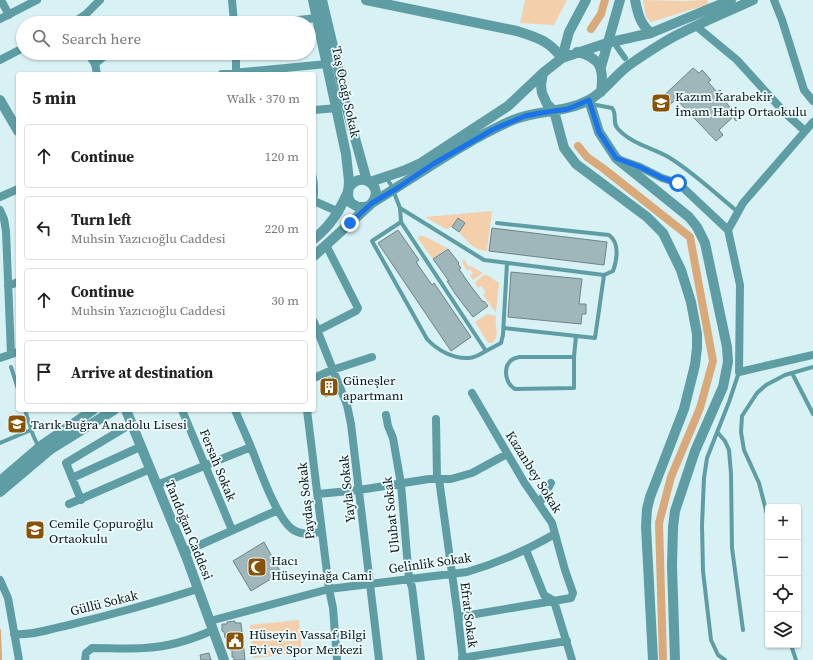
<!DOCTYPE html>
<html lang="en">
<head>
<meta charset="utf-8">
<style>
  body { margin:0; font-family:"Source Serif 4",serif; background:#f2f2f2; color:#222 }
  .controls { position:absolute; right:12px; bottom:12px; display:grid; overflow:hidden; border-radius:4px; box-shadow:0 1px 3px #0004 }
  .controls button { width:36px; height:36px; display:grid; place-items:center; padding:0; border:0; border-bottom:1px solid #e0e0e0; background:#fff; color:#222; font:20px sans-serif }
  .stop { position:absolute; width:12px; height:12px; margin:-9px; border:3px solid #1a73e8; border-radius:50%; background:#fff }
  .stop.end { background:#1a73e8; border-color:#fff; box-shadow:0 1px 4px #0008 }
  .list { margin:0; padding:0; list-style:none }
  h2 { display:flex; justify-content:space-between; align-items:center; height:52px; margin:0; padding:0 16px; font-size:17px }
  h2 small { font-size:13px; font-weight:400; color:#767676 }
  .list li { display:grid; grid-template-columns:26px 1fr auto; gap:12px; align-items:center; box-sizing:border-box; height:64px; margin:0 8px 8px; padding:0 8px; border:1px solid #e0e0e0; border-radius:4px }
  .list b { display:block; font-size:15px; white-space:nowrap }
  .list p { margin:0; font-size:13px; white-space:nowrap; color:#767676 }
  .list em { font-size:13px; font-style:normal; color:#767676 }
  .icon { flex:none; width:22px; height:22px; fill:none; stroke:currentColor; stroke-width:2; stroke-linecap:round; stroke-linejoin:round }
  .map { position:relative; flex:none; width:813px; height:660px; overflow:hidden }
  .search { position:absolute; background:#fff; box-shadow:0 1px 3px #0004; left:16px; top:16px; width:300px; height:44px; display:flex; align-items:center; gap:10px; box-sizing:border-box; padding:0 14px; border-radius:22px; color:#767676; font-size:15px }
  .panel { position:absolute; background:#fff; box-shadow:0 1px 3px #0004; left:16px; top:72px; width:300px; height:340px; border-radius:4px }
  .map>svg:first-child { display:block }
</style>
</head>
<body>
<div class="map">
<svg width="813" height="660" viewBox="0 0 813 660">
  <rect width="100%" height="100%" fill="#d8f1f4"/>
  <path fill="#f3cfac" d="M525 0H567L554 25 520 23Z
    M643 0 681 1 707 0 709 4 651 22 646 17Z
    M492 211 487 251C473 250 468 242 459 232L465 223 458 219 452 227 446 229 425 217Z
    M419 236H424L447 248 433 259 418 239Z
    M464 259 469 267 471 266 483 273 473 280 470 275 473 273 470 269 467 271 462 262Z
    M484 275H487L499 283 496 313 483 295 486 292 481 286 478 288 475 282Z
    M487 314 496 316C494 326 501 336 492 343H488L475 322Z
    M299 620 302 653 253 658 250 625Z"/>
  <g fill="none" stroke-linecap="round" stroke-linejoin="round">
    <path stroke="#daa97a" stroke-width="2" d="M0 630 1 660"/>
    <path stroke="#daa97a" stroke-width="8" d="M591 29 601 14 605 0
      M578 146 587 157 604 169 690 237 713 361 700 408 671 477 659 523 663 660"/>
  </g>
  <path fill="#9fb7ba" stroke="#6d8487" d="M693 68 699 73 702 70 711 80 708 82 717 92 720 90 727 97 724 100 733 111 735 109 742 116 736 121 733 117 719 130 723 135 716 141 676 99 663 111 656 103Z
    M458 218 465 223 459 232 452 227Z
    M492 228 607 242 604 265 489 251Z
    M398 230 419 260 416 262 432 285 434 283 471 337 451 351 378 243Z
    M448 249 459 263 458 264 461 268 459 269 470 285 483 302 484 301 488 306 473 317 456 295 447 281H449L433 259Z
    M511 272 582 279 579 304H586V314H582L581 324 508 317Z
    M330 377 336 393 325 397 323 380Z
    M264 542 281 573 251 591 233 561Z
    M235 621V623H241L245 660H234V657H232V650H230L229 644H227V638H225L224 632 222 631V624H227V622Z
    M209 653 211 660H201L200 655Z"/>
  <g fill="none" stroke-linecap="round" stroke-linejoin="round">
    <path stroke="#5e9da4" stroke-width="4" d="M591 104 612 108C618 115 611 123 619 130 633 145 654 148 670 158 694 173 716 194 738 212
      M314 173C316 182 317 192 315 201
      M386 177 391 185 400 208 484 260 604 275 613 271C617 260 620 243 609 235L497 223
      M400 208 401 222 486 351 501 343 503 335 507 263
      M401 222 372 241 427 339C437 350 453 359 469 358 475 358 481 354 486 351
      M504 328 595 338 604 275
      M574 357V388L515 389C505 383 502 366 513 359 515 358 517 358 519 357H574L576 336
      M11 367 18 389
      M792 373 813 414
      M25 410 33 435 39 448
      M718 433 725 441 729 450 731 474 732 548 743 630
      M0 443 31 430
      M768 518 759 483 744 450 741 432 742 416 757 393 766 385 785 375 813 367
      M791 645 796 660
      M725 660 718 655 711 640 703 571 702 525 704 478 707 458 729 402 739 372"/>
    <path stroke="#5e9da4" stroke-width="6" d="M617 47 625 58"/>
    <path stroke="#5e9da4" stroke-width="8" d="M1 0 9 15
      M232 0 234 23
      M774 0 782 20 804 90 813 101
      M0 19 37 0
      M73 23 86 14 100 0
      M270 23 317 18
      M696 26 737 60 785 113 805 131
      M88 53 95 64 97 74
      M0 60 23 48
      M95 64 108 53
      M222 74 327 64
      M236 74V53
      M314 110 337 108
      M620 160 640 167 662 178 678 183 728 230 743 203 813 122
      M0 197 18 189
      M314 201 339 212
      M0 210 4 219 6 231 11 354
      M728 230 740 285 739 372 813 355
      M8 286 18 282
      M314 322 347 405 351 424 379 660
      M315 332 356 311 358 308 326 245
      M0 358 18 352
      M314 378 332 370 372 357
      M182 410 232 530
      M235 410C240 422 246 435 251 447 259 467 276 517 292 529 301 536 312 533 322 532
      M307 410 329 589 333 608 337 660
      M386 415 388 426 393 438 401 484 409 579 412 587 421 660
      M436 419 437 479
      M72 478 140 447
      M439 479 458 617 463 660
      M157 485 251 447
      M318 494 359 490 429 479H451L472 473 507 454
      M81 500 66 463 131 424
      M69 504 150 469
      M539 504 551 483
      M526 550 544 595 554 601 572 660
      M184 552 278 510
      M0 580 8 598 19 660
      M458 617 571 598 573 593 565 570 552 523 524 482 472 393
      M210 621 329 589 467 572C498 563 527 550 555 534
      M14 634C31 636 49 629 65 626 110 615 154 603 198 589
      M462 658 567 641
      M85 660 86 653 92 648C109 648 127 649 144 648 169 647 191 640 213 630"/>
    <path stroke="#5e9da4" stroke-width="10" d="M313 0 346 154 349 181 348 197 351 203 358 207H365L368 206
      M322 0 337 63 346 106 367 181
      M366 0 517 31C538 38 548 40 562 58
      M635 0C638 14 640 24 651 33
      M577 52C602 58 604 70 601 92
      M562 58 569 32 586 0
      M601 67 620 0
      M543 73 541 85 542 93 547 104 554 111 564 148 576 164 647 217 663 233 681 270 691 302 697 334V348L695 365 684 409 650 497 647 509 646 526 653 660
      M0 100 18 131
      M589 100 599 132 616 158 689 217 697 227 705 243 727 347 728 362 723 387 695 451 675 511 673 527 672 566 675 660
      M370 182 403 171 421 163 508 106 543 73 562 58 607 43 651 33 731 0
      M372 203C418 175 463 142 513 120 537 110 565 113 589 100 606 91 616 73 632 63 648 52 664 41 681 33 705 21 729 11 753 0
      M314 239C331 225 338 213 347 194
      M314 256 372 203C386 184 357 169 348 190
      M126 410 186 556 224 660
      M0 481 42 445 93 410
      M0 492 51 449 114 410"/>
  </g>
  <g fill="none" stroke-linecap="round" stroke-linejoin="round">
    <path stroke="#1a73e8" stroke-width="5" d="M350 223 372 203 396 189 433 164 494 129 525 116 540 113 568 109 589 100 599 132 616 158 640 167 662 178 678 183"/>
  </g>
  <defs>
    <g id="school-square" transform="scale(1)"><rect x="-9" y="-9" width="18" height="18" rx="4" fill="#8a5205" stroke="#edfcfe"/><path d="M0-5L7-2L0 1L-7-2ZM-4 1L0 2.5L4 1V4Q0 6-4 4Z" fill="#fff"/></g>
    <g id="building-square" transform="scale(1)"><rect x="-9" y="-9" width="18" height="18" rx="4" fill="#8a5205" stroke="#edfcfe"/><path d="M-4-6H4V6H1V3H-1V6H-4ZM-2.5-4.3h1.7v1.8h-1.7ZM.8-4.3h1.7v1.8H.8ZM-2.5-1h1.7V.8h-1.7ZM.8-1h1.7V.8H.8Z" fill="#fff"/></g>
    <g id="mosque-square" transform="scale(1)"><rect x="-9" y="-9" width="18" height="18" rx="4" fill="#8a5205" stroke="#edfcfe"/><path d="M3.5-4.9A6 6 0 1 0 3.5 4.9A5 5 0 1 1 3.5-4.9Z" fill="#fff"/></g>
    <g id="civic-square" transform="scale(1)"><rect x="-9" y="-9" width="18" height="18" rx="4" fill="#8a5205" stroke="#edfcfe"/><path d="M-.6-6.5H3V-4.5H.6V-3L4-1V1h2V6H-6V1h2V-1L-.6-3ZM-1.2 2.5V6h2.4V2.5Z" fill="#fff"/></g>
  </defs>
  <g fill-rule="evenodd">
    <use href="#school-square" x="661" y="103"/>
    <use href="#building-square" x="329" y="387"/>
    <use href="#school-square" x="17" y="424"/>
    <use href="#school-square" x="35" y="530"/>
    <use href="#mosque-square" x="257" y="567"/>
    <use href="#civic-square" x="235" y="641"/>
  </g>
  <g text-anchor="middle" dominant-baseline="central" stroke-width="3.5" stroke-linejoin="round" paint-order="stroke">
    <g font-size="13" fill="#0d1617" stroke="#edfcfe">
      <text transform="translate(346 92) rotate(78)">Taş Ocağı Sokak</text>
      <text transform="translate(218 465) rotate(68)">Fersah Sokak</text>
      <text transform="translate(534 472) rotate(58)">Kazanbey Sokak</text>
      <text transform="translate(347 489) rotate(-96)">Yayla Sokak</text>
      <text transform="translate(306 501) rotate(-96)">Paydaş Sokak</text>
      <text transform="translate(391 515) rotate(-96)">Ulubat Sokak</text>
      <text transform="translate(189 530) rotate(68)">Tandoğan Caddesi</text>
      <text transform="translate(430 563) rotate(-8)">Gelinlik Sokak</text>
      <text transform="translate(104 603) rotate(-14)">Güllü Sokak</text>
      <text transform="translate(469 615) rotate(83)">Efrat Sokak</text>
    </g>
    <g font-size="13" fill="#0d1617" stroke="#edfcfe" text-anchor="start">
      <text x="675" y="96">Kazım Karabekir<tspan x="675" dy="15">İmam Hatip Ortaokulu</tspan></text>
      <text x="343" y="380">Güneşler<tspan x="343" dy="15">apartmanı</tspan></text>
      <text x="31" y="424">Tarık Buğra Anadolu Lisesi</text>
      <text x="49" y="523">Cemile Çopuroğlu<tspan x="49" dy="15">Ortaokulu</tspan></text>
      <text x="271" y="560">Hacı<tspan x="271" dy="15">Hüseyinağa Cami</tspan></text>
      <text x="249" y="634">Hüseyin Vassaf Bilgi<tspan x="249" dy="15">Evi ve Spor Merkezi</tspan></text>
    </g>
  </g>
</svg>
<div class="controls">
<button>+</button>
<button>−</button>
<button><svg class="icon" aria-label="locate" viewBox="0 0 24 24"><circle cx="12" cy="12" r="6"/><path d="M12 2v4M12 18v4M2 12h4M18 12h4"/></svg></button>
<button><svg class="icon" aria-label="layers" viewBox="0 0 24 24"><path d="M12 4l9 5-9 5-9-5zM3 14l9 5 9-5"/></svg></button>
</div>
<div class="stop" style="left:678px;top:183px"></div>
<div class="stop end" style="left:350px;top:223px"></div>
<div class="search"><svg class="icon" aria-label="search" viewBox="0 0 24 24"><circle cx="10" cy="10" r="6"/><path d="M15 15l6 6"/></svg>Search here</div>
<section class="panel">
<h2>5 min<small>Walk · 370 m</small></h2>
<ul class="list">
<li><svg class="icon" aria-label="ahead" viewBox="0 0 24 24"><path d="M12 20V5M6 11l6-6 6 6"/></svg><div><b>Continue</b></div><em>120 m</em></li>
<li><svg class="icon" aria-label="left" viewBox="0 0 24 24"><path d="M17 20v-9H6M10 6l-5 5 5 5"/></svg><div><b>Turn left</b><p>Muhsin Yazıcıoğlu Caddesi</p></div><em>220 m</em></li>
<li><svg class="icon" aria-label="ahead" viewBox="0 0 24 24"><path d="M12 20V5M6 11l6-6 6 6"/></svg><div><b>Continue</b><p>Muhsin Yazıcıoğlu Caddesi</p></div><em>30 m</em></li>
<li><svg class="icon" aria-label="arrive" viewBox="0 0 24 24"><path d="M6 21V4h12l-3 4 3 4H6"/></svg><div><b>Arrive at destination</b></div></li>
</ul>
</section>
</div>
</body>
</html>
